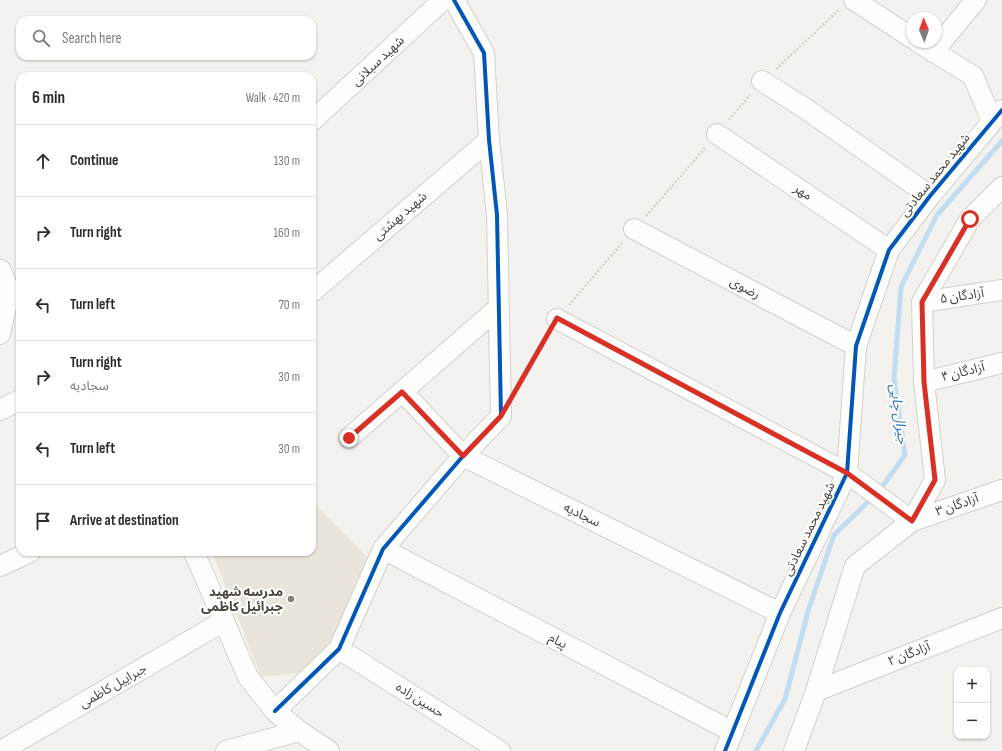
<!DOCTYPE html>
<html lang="en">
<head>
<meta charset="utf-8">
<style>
  body { margin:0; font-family:"Sofia Sans Condensed","Noto Sans Arabic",sans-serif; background:#f7f7f7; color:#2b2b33 }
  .controls { position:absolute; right:12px; bottom:12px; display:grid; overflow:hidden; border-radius:8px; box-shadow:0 1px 3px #0004 }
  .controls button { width:36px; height:36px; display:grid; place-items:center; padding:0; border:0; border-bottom:1px solid #e1e1e2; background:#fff; color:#2b2b33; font:20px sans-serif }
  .compass { position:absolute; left:906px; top:12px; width:36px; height:36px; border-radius:50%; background:#fff; box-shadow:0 1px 3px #0004; rotate:358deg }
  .stop { position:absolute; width:12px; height:12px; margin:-9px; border:3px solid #d93025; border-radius:50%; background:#fff }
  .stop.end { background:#d93025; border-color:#fff; box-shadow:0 1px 4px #0008 }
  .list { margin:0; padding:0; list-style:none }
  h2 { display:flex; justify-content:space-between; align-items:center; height:52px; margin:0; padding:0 16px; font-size:17px }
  h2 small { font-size:13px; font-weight:400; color:#7c7c81 }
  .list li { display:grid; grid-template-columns:26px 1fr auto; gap:12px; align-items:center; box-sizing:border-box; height:72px; padding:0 16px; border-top:1px solid #e1e1e2 }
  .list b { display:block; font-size:15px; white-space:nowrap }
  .list p { margin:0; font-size:13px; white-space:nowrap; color:#7c7c81 }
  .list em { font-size:13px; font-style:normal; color:#7c7c81 }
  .icon { flex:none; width:22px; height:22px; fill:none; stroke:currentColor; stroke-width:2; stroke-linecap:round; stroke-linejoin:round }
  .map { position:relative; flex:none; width:1002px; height:751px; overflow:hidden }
  .search { position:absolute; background:#fff; box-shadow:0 1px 3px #0004; left:16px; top:16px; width:300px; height:44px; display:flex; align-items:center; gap:10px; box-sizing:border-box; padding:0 14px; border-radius:12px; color:#7c7c81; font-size:15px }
  .panel { position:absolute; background:#fff; box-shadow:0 1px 3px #0004; left:16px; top:72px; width:300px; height:484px; border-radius:12px }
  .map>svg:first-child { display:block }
</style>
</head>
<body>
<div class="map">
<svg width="1002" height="751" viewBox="0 0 1002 751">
  <rect width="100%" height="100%" fill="#f4f2ee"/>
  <path fill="#eae5da" d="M312 501 368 558 337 639 305 672 261 677 212 552H312Z"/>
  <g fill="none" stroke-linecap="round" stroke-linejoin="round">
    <path stroke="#c0ddf1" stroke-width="5" d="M879 491 905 455 894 378 901 287 937 215 1002 141
      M756 751 785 699 809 608 834 535 873 497"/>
    <g stroke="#d2d0cb" stroke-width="22">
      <path id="minor" d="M854 0 912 38
        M918 42 973 76 992 121
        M933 52 976 0
        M762 81 806 109 930 196
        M312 121 443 0
        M717 134 889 250
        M634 229 856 346
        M312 292 489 140
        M922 302 1002 290
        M557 319 847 473 912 521 1002 490
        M0 334 9 293
        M924 382 1002 363
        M402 391 463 456 780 613
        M0 410 20 400
        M349 438 498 308
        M383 549 733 732
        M194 552 248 677 275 711 299 731 329 751
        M0 566 30 552
        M339 649 500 751
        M816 691 1002 618
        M275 711 339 649 383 549 463 456 501 416 497 215 489 140 484 53 454 0
        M1 751 224 621
        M226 751 299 731
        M725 751 780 613 847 473 856 346 889 250 930 196 1002 110
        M794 751 816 691 855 566 912 521 935 480 924 382 922 302 970 219 1002 187"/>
    </g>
    <g stroke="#d2d0cb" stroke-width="24">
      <path id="tertiary" d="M0 271 9 293"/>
    </g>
    <path stroke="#d3d2cc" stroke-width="2.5" stroke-dasharray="2 2" stroke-linecap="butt" d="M776 69 840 9
      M729 120 750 95
      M646 216 706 147
      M569 305 623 242
      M519 384 547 334"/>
    <use href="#minor" stroke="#fdfdfc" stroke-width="20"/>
    <use href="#tertiary" stroke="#fdfdfc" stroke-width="22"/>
    <g stroke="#fff" stroke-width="6">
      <path id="cycleway" d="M275 711 339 649 383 549 463 456 501 416 497 215 489 140 484 53 454 0
        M725 751 780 613 847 473 856 346 889 250 930 196 1002 110"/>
    </g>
    <use href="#cycleway" stroke="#0057b8" stroke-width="4"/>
  </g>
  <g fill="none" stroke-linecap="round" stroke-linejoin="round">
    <path stroke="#d93025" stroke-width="5" d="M349 438 402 392 463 456 501 416 557 318 847 473 912 521 935 480 924 382 922 302 970 219"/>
  </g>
  <circle fill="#868178" stroke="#fff" stroke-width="1.5" cx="291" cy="599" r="4"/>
  <g text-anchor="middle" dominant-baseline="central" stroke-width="4" stroke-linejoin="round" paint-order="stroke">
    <g font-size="13" fill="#4b4439" stroke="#fff">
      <text transform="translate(378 61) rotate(-43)">شهید سبلانی</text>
      <text transform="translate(935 175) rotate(-51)">شهید محمد سعادتی</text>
      <text transform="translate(803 192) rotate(34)">مهر</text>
      <text transform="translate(400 216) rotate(-41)">شهید بهشتی</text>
      <text transform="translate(745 288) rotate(28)">رضوی</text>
      <text transform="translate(962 296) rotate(-8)">آزادگان ۵</text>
      <text transform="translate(963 372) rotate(-14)">آزادگان ۴</text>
      <text transform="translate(957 505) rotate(-19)">آزادگان ۳</text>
      <text transform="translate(582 515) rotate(26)">سجادیه</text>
      <text transform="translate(809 529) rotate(-64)">شهید محمد سعادتی</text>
      <text transform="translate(558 641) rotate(28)">پیام</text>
      <text transform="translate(909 654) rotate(-21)">آزادگان ۲</text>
      <text transform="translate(113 686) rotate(-30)">جبراییل کاظمی</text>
      <text transform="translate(420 700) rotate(32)">حسین زاده</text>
    </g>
    <g font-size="13" font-weight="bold" fill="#4b4439" stroke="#fff" text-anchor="end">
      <text x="283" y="592">مدرسه شهید<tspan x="283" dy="15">جبرائیل کاظمی</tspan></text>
    </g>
    <g font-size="14" font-style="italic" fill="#2e7ab2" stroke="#fff">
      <text transform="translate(899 414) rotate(82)">جیرال چایی</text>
    </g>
  </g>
</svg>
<div class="controls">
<button>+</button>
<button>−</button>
</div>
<svg class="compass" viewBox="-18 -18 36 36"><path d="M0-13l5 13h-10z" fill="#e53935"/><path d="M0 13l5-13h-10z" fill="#7c7c81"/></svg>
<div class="stop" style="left:970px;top:219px"></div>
<div class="stop end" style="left:349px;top:438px"></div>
<div class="search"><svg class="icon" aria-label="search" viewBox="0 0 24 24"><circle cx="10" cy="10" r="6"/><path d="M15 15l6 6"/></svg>Search here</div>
<section class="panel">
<h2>6 min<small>Walk · 420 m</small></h2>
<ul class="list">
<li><svg class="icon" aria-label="ahead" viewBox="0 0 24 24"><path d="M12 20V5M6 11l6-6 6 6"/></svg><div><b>Continue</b></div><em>130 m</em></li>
<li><svg class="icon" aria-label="right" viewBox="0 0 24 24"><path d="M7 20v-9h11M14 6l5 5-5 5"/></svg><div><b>Turn right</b></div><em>160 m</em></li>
<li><svg class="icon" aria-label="left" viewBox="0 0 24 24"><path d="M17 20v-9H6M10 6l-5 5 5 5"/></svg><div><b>Turn left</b></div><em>70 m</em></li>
<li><svg class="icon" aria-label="right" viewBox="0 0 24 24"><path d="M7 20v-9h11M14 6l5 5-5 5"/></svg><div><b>Turn right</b><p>سجادیه</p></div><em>30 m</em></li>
<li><svg class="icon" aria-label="left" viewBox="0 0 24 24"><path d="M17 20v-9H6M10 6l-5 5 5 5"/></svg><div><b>Turn left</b></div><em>30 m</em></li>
<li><svg class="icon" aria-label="arrive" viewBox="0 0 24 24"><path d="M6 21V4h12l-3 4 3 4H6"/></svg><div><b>Arrive at destination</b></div></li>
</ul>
</section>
</div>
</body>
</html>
